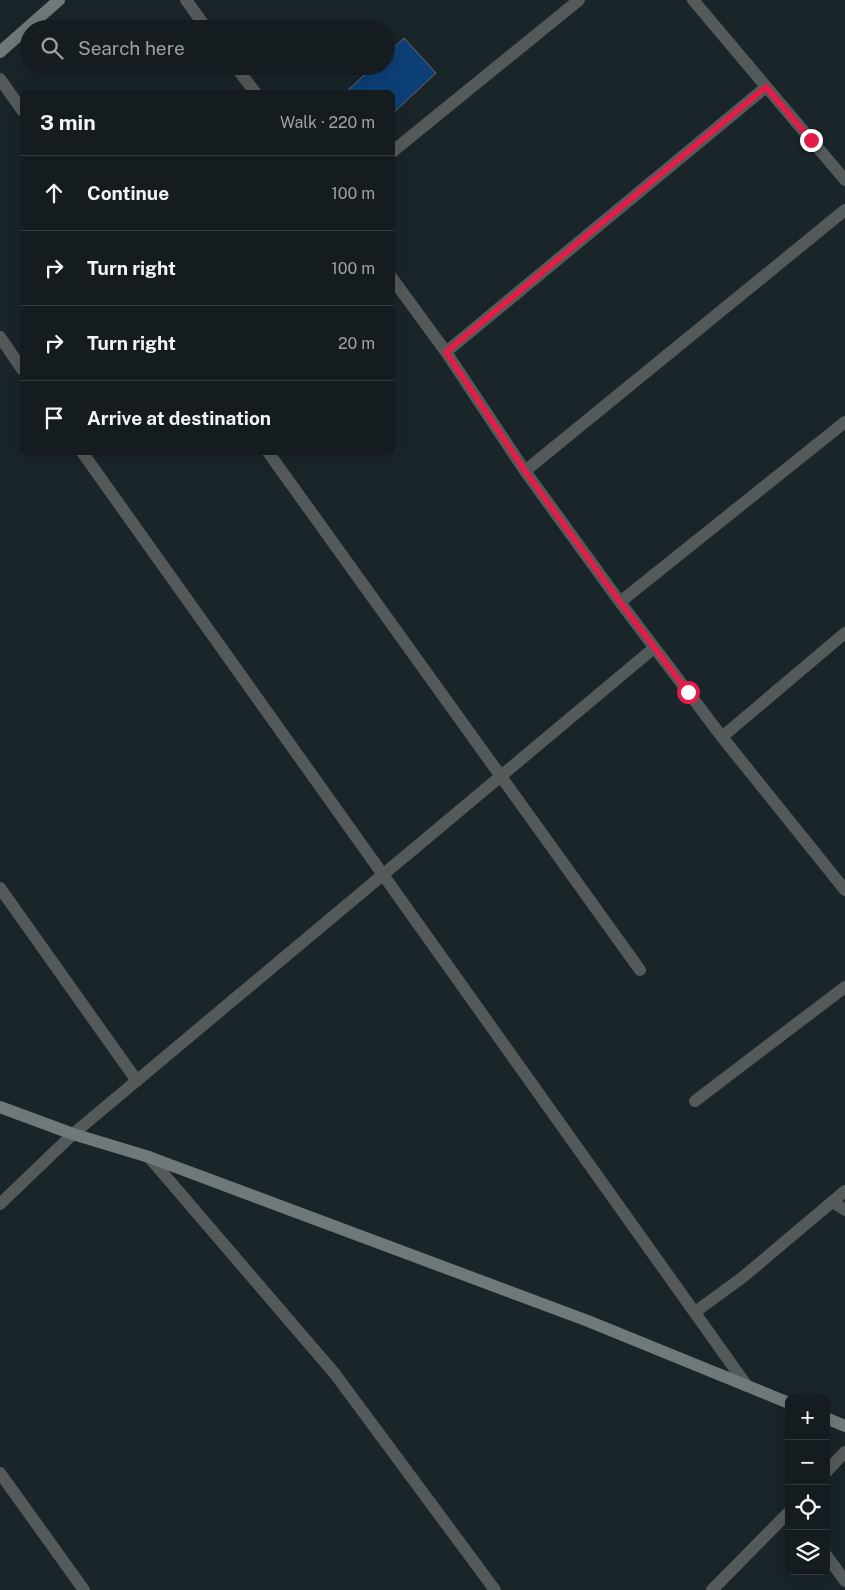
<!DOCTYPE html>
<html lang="en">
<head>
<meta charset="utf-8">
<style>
  body { margin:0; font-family:"Public Sans",sans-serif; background:#1d2528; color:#f1f3f6 }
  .controls { position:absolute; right:15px; bottom:15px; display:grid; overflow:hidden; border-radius:8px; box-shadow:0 5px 20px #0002 }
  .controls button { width:45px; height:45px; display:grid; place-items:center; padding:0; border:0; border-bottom:1px solid #333a3d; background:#141c1f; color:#f1f3f6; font:25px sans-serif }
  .stop { position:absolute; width:15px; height:15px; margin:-11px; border:4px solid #e11d48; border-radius:50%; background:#fff }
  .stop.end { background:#e11d48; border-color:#fff; box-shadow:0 1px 5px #0008 }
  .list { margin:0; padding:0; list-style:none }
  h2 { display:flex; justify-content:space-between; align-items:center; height:65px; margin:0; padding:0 20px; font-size:21px }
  h2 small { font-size:16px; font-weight:400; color:#9da1a4 }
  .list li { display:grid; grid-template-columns:32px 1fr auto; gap:15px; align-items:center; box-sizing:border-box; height:75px; padding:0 20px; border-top:1px solid #333a3d }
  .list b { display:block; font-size:19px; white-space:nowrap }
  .list em { font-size:16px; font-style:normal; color:#9da1a4 }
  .icon { flex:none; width:28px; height:28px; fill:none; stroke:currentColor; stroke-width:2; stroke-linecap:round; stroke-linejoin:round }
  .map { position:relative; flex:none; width:845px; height:1590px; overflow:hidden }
  .search { position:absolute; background:#141c1f; box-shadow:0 5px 20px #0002; left:20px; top:20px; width:375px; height:55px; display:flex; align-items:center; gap:12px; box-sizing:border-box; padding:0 18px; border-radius:28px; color:#9da1a4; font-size:19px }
  .panel { position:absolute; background:#141c1f; box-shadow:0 5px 20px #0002; left:20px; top:90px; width:375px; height:365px; border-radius:8px }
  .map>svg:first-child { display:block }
</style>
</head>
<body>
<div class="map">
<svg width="845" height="1590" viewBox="0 0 845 1590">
  <rect width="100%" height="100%" fill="#1a2529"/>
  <path fill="#0d3f77" stroke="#656c75" d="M404 38 436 73 392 114V92H346L374 66H386V55Z"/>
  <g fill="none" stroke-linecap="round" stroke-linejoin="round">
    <path stroke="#545a5a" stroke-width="12" d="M186 0 207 29
      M693 0 845 180
      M235 66 255 92
      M0 79 22 110
      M392 152 579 0
      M392 278 446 352 525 471 620 602 722 737 845 890
      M0 337 22 369
      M446 352 766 87
      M82 452 747 1386
      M268 452 640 970
      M525 471 845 210
      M620 602 845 422
      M722 737 845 633
      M0 888 137 1081
      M695 1101 845 987
      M149 1157 335 1374 495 1590
      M833 1202 845 1210
      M0 1204 73 1134 654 648
      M695 1312 743 1277 845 1191
      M826 1472 845 1452
      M0 1473 84 1590
      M826 1555 845 1581
      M712 1590 789 1512"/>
    <path stroke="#6f797a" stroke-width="12" d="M0 52 59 0
      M0 1107 73 1134 149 1157 588 1321 789 1403
      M826 1418 845 1426"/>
  </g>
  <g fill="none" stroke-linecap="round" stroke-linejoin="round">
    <path stroke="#e11d48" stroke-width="6" d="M688 692 620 602 525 471 446 352 766 87 811 140"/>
  </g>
</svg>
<div class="controls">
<button>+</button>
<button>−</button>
<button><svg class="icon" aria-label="locate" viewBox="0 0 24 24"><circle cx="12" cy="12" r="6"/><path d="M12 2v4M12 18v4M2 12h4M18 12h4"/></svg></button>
<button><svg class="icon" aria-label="layers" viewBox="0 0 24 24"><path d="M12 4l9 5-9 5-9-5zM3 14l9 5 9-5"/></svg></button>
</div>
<div class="stop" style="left:688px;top:692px"></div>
<div class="stop end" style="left:811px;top:140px"></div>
<div class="search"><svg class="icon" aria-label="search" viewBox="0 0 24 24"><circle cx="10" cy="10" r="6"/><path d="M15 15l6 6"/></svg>Search here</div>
<section class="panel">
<h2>3 min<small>Walk · 220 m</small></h2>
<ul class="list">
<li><svg class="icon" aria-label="ahead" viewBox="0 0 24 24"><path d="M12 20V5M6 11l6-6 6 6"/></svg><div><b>Continue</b></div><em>100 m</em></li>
<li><svg class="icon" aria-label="right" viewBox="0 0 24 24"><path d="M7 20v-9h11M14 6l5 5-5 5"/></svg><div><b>Turn right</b></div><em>100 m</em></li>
<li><svg class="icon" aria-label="right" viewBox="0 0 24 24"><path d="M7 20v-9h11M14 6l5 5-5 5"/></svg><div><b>Turn right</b></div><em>20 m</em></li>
<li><svg class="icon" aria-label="arrive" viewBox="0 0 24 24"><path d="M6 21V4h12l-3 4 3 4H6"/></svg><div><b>Arrive at destination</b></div></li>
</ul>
</section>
</div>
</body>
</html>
